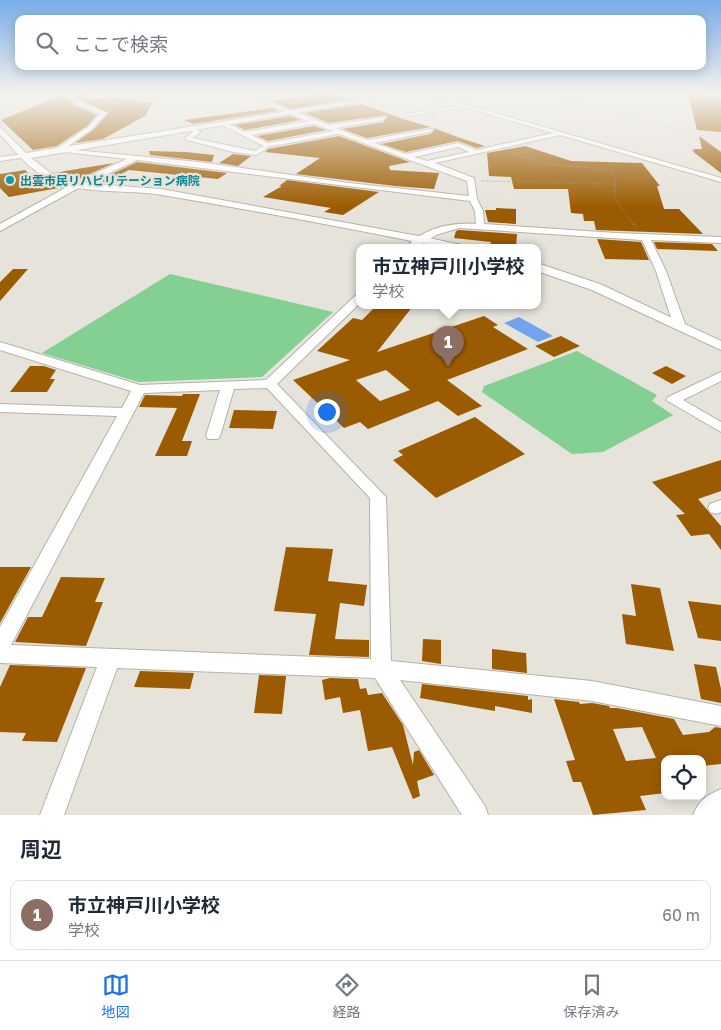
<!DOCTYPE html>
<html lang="ja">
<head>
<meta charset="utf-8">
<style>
  body { margin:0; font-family:"Golos Text","Noto Sans JP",sans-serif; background:#f6f6f7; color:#1f2937 }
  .controls { position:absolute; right:15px; bottom:15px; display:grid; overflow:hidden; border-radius:10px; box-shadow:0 2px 12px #0003 }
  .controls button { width:45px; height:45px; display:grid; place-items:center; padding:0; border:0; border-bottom:1px solid #e0e1e3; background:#fff; color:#1f2937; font:25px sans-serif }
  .you { position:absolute; left:326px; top:411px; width:18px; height:18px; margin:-12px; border:4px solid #fff; border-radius:50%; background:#1a73e8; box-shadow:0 0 0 8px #1a73e833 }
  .badge { display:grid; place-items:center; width:32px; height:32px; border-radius:50%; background:#1a73e8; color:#fff; font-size:16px; font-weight:700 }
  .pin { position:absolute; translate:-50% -41px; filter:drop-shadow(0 1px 2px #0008) }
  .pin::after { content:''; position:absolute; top:26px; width:18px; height:15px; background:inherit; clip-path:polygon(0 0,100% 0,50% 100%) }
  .popup { position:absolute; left:356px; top:244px; width:185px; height:65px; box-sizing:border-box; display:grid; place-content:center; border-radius:10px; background:#fff; filter:drop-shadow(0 1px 4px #0005); font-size:16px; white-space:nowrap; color:#747a83 }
  .popup b { font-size:19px; color:#1f2937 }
  .popup::after { content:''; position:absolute; left:50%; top:100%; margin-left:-10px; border:10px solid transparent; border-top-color:#fff }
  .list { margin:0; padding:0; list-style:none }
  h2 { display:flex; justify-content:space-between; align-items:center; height:65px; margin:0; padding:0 20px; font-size:21px }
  h2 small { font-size:16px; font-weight:400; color:#747a83 }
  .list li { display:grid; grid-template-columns:32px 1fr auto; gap:15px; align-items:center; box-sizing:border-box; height:70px; margin:0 10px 10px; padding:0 10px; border:1px solid #e0e1e3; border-radius:10px }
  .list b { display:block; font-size:19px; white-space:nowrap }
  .list p { margin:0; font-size:16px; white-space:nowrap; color:#747a83 }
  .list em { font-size:16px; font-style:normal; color:#747a83 }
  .icon { flex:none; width:28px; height:28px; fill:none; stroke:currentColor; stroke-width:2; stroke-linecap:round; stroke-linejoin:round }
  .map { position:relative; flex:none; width:721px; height:815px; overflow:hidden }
  .search { position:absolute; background:#fff; box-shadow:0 2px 12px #0003; left:15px; right:15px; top:15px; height:55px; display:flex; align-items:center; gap:12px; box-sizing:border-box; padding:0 18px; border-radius:10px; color:#747a83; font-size:19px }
  .sheet { height:145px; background:#fff }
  nav { display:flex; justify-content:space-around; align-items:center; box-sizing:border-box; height:70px; border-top:1px solid #e0e1e3; background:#fff; font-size:14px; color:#747a83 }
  nav a { display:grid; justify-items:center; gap:2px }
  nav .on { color:#1a73e8 }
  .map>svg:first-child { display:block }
</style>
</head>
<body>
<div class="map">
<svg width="721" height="815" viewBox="0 0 721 815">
  <rect width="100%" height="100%" fill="#e6e3da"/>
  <path fill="#83d092" d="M170 274 333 312 262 377 138 382 42 353Z
    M577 351 657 395 652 401 673 415 603 452 572 454 482 392 484 386Z"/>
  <path fill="#74a3ed" d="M519 317 553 336 538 342 504 323Z"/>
  <path fill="#9b5b00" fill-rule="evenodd" d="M64 94 75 106 97 115 87 126 57 146 33 150 1 120Z
    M76 94 92 95 86 99 125 98 124 100H140L137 102H153L145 116 103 139 75 143 93 130 109 113 81 100Z
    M321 94H333L350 99 291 109 271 101Z
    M688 94 721 97V132L697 130Z
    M362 104 403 119 431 127 367 138 342 129 384 122 387 115 329 123 304 113Z
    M272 108 278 111 193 124 184 120Z
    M290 116 301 120 245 130 235 125Z
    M314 126 326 130 268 141 257 136Z
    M434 128 460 138 485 146 477 148 458 141 406 152 381 144 430 134 434 131Z
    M339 136 410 162 389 166 390 170 439 173 434 189 395 186 296 174 320 158 265 152 268 149Z
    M699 136 721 152V173L692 151H695L692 149H702Z
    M525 146 571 161 642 163 660 186H657L664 209H679L703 234 596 230 594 221H584L583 214 571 213 568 189H514L511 177 489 176 487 153Z
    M149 151 186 152 214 155 212 162 150 155Z
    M233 154 251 156 238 166 219 163Z
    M137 162 227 173 218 179 129 170 104 183 101 180H99Z
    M114 163 76 180 56 173 65 171Z
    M25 170 32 177 39 176 64 187 9 197 0 188V174Z
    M287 180 379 192 343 215 324 212 331 208 263 197 282 186H279Z
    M496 208 516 209V224L488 222 485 210H496Z
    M459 230 517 234 516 248 490 247 491 242 454 238 456 231Z
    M597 239 641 242 649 260 605 259Z
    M654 242 712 244 718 251 657 249Z
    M13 269H28L0 301V282Z
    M376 306H413L377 352 484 316 498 325 493 327 528 349 447 380 482 406 458 416 438 401 368 429 360 422 344 428 293 380 350 360 317 351 353 318 362 320ZM386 370 410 390 380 401 356 380Z
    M561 336 580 346 554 357 535 346Z
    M30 366H44L56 370 50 379H55L47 392H10Z
    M666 366 686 376 672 384 652 373Z
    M183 394H200L182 441H192L187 456H155L177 408 139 407 145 395 182 396Z
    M234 410 277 411 273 429 229 428Z
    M475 417 525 454 436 498 393 460 403 455 398 451Z
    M721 460V491L698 499 721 526V550L709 534 691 536 676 515 685 514 652 482Z
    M286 547 333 549 328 581 367 585 364 606 340 603 335 639 369 640V657L309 655 316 614 274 611Z
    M0 567H31L0 623Z
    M61 577 105 578 95 602H103L86 646 15 642 28 617H42Z
    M631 584 660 588 674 651 626 644 622 614 636 616Z
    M688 601 721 605V641L698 638Z
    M423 639 441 640V664L422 661Z
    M492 649 526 653 527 673 492 669Z
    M694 664 716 667 721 689V703L701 699Z
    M10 665 86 668 57 742 22 741 26 733 0 732V687Z
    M140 671 194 673 190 689 134 687Z
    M259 675 286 676 282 714 254 713Z
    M330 678 358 679 360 689 366 688 368 695 382 693 403 725 413 765 414 752 419 750 434 775 417 781 420 796 413 799 392 747 368 751 360 710 343 713 340 697 325 700 322 680Z
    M422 684 528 696V700L532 699V713L495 706V711L420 698Z
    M554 699 579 702 580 704 592 703 609 706 610 708H617L674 719 683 735 709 732 715 727 721 728V764L702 766V759H665V793L640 796 646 810 593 815 581 782H573L566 761 575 760ZM642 727 656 758 626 761 613 729Z"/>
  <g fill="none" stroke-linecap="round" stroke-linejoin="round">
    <g stroke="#b5b2a9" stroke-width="2">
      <path id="minor" d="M67 94H73L80 102 107 113 92 129 64 149 199 162 349 183 469 196 467 181 339 134 267 147 266 149 256 155 233 152 184 139 193 132 187 128 190 126 201 132 192 138 255 151 264 146 220 124V122H224L245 132 308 121 242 94H248L329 125 386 117 384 120 335 128 367 140 432 129V131L430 132 374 143 406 154 458 143 477 150 553 133 464 107 404 117 406 114 459 106 421 94H429L721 178V182L560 135 435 163 474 178 477 199 483 211 484 224 616 233 721 237V243L651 240 666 271 686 327 680 330 674 327 656 271 642 240 459 228 436 235 416 248H406C421 228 453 222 476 224L475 211 470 201 137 160 82 186 0 231V224L76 182 127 159 56 151V149L88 127 100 114 76 104ZM314 124 333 131 268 143 251 135ZM458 147 469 152 427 161 414 157Z
        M25 154 27 155V157L0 161V157Z
        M359 295V304L277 384 386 497 391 661 592 681 721 706V726L592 701 400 680 485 806 488 815H462L375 678 117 668 64 815H40L97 667 0 663V627L117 416 0 412V404L122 408 131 391 0 350V342L140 385 266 380 355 296ZM267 388 370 498 371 659 11 645 144 393 220 390 206 436 208 439H218L220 436 234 389Z
        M721 372V381L683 400 721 422V432L666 400 668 397Z
        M721 500V512L716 514 710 512 708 508 710 504Z"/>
    </g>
    <g stroke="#b5b2a9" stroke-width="2">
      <path id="tertiary" d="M394 94H407L31 158 51 173 80 183 161 189 424 237 466 246 467 248H446C352 229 257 211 162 195 127 189 88 195 53 181 31 172 15 151 0 134V127L26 153Z
        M537 263 600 284 721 341V350L592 290 537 271Z"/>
    </g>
    <g stroke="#b5b2a9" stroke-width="2">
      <path id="secondary" d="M721 789V815H693C700 799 706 796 721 789Z"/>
    </g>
    <path stroke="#8f8d87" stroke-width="1" stroke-dasharray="0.5 2" stroke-linecap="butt" d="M538 94 721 140
      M62 95 37 107 47 110H73
      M106 103H126L131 94
      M0 107H37
      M111 110H135L137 107"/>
    <path stroke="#8f8d87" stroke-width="2" stroke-dasharray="0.5 2" stroke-linecap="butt" d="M513 154 550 164 612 170 616 184 614 197 635 226
      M482 181 616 184"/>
    <path stroke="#8f8d87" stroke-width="2.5" stroke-dasharray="0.5 2.5" stroke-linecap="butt" d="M634 224 636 227"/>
    <use href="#minor" fill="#fff" fill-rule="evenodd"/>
    <use href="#tertiary" fill="#fff" fill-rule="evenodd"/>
    <use href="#secondary" fill="#fff" fill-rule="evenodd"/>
  </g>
  <linearGradient id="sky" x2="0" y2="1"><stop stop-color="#79adea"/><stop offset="0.45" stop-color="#f4f2ee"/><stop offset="1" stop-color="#f4f2ee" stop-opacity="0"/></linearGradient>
  <rect width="721" height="208" fill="url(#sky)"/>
  <circle fill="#0f9aa8" stroke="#e6e3da" stroke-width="2" cx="10" cy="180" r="5"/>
  <g text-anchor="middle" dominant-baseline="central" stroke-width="4.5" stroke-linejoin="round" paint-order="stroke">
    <g font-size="12" font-weight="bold" fill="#0d838f" stroke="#e6e3da" text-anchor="start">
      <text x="20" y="180">出雲市民リハビリテーション病院</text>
    </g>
  </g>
</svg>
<div class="controls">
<button><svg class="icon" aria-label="locate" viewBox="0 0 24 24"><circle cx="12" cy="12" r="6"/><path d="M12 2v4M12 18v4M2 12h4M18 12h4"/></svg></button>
</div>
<div class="you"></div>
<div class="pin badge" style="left:448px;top:367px;background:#8d6e63">1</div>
<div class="popup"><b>市立神戸川小学校</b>学校</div>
<div class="search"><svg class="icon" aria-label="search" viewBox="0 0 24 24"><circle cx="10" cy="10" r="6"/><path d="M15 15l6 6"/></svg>ここで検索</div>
</div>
<section class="sheet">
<h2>周辺<small></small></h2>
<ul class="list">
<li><span class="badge" style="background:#8d6e63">1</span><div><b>市立神戸川小学校</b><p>学校</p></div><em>60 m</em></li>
</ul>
</section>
<nav>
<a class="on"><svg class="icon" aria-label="map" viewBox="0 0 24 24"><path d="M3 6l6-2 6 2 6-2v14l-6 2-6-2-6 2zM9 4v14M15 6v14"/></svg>地図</a>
<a><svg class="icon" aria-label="directions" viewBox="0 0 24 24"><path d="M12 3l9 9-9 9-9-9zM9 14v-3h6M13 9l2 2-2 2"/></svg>経路</a>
<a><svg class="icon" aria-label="saved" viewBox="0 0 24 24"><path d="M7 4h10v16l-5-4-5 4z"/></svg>保存済み</a>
</nav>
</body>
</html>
